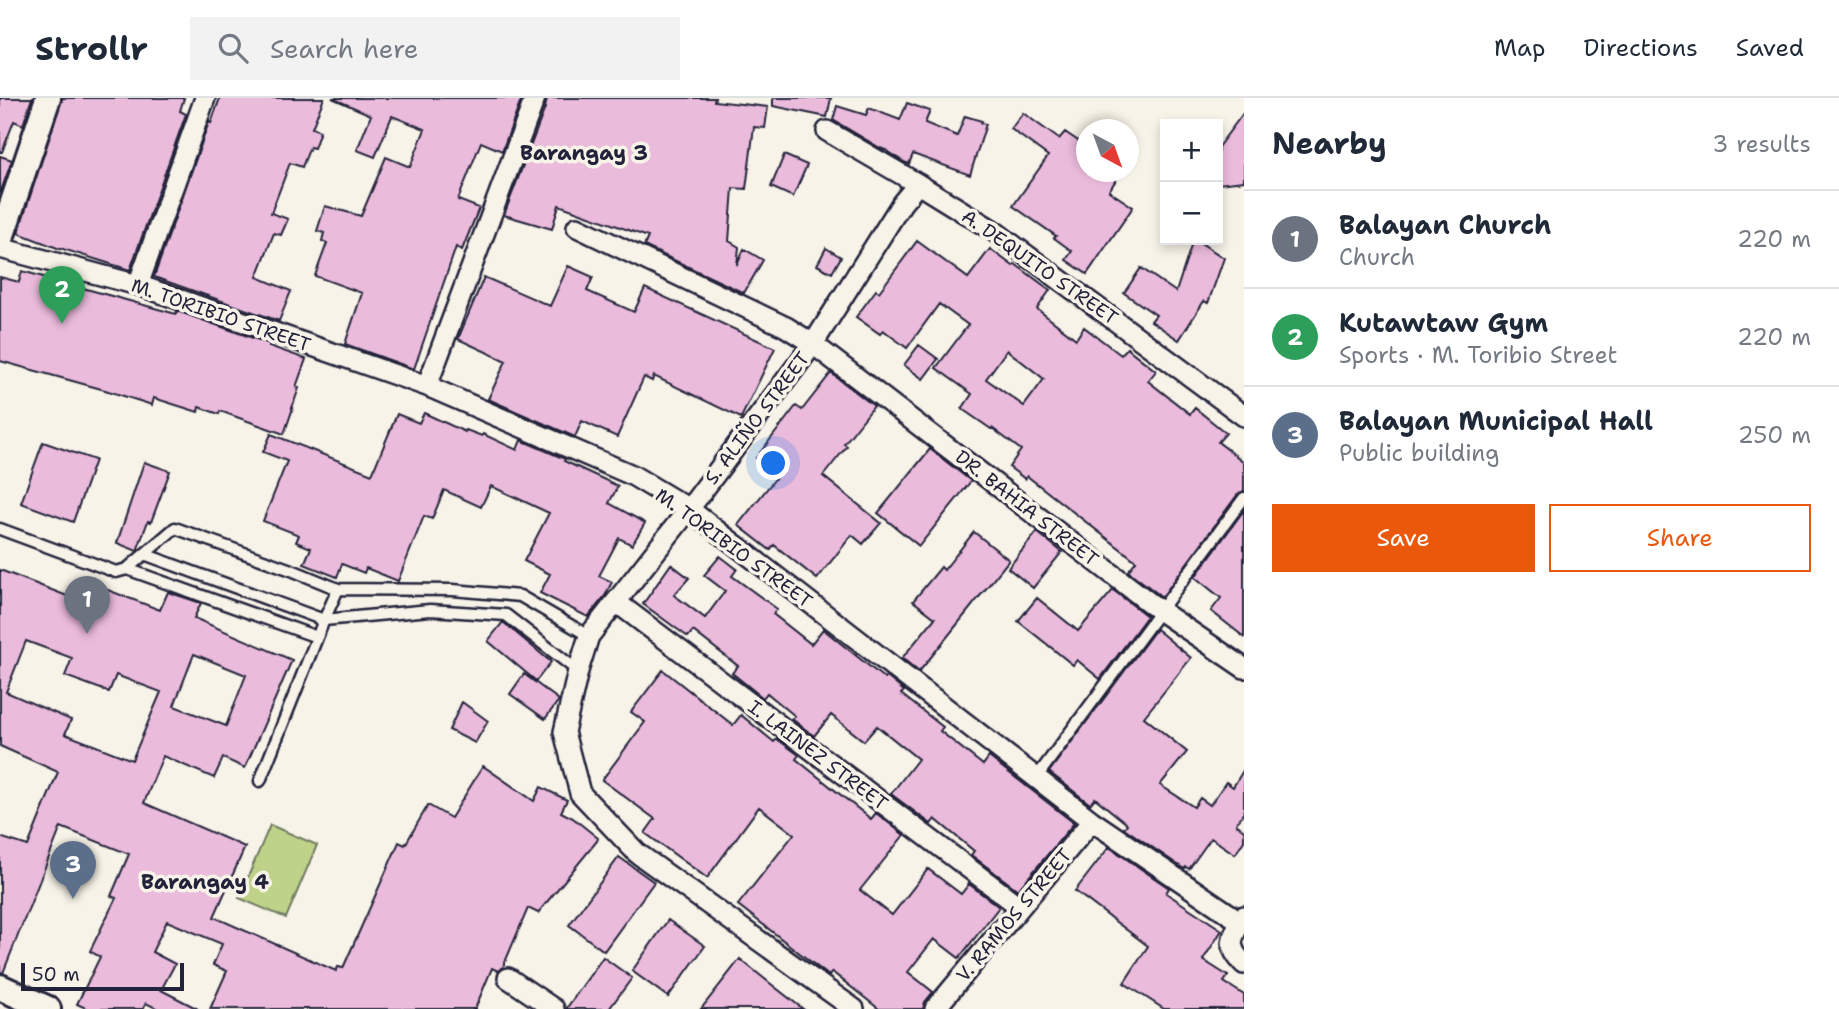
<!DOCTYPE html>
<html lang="en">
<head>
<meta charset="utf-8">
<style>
  body { margin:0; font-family:"Shantell Sans",sans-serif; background:#f2f2f3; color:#1f2937 }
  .controls { position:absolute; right:21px; top:21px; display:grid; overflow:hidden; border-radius:0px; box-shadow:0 4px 10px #0003 }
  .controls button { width:63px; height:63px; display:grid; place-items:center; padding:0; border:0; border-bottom:2px solid #e0e1e3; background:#fff; color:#1f2937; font:35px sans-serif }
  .compass { position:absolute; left:1076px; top:21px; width:63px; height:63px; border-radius:50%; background:#fff; box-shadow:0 4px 10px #0003; rotate:139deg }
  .scale { position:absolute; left:21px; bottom:18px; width:163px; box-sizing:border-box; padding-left:7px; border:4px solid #22223b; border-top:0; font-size:19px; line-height:24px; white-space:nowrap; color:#22223b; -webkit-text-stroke:5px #f7f3e8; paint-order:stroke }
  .you { position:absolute; left:774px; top:366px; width:24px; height:24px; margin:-18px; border:5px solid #fff; border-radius:50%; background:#1a73e8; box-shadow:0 0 0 10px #1a73e833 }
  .badge { display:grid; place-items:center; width:46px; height:46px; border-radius:50%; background:#ea580c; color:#fff; font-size:23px; font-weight:700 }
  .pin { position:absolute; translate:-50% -58px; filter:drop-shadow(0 2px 4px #0008) }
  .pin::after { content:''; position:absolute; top:37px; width:24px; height:21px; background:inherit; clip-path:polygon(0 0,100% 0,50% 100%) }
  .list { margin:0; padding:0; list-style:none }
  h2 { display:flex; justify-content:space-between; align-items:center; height:91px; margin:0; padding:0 28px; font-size:30px }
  h2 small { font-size:23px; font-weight:400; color:#747a83 }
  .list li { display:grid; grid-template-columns:46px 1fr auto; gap:21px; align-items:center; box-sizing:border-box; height:98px; padding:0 28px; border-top:2px solid #e0e1e3 }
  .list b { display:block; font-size:26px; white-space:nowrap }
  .list p { margin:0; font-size:23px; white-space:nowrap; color:#747a83 }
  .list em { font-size:23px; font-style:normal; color:#747a83 }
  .actions { display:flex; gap:14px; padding:21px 28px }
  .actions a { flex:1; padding:16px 0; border:2px solid #ea580c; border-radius:0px; text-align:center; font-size:24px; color:#ea580c }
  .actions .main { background:#ea580c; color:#fff }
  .icon { flex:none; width:38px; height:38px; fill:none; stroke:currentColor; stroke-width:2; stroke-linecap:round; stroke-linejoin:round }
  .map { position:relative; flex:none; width:1244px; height:911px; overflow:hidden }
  header { display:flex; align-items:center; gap:42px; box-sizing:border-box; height:98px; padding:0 35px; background:#fff; border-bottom:2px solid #e0e1e3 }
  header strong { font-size:33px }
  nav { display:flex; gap:38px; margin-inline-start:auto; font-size:24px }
  .search { width:490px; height:63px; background:#f2f2f3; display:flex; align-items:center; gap:18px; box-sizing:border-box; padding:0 24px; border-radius:0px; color:#747a83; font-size:26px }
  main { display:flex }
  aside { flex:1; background:#fff }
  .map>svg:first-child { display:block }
</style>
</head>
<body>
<header>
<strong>Strollr</strong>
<div class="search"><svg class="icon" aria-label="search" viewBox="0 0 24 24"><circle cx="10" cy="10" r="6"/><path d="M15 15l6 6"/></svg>Search here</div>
<nav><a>Map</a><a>Directions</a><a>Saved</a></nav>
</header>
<main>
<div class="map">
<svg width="1244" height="911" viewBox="0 0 1244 911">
  <rect width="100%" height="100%" fill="#f7f3e8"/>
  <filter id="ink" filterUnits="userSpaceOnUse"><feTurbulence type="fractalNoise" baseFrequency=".0143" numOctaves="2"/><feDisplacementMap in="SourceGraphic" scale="14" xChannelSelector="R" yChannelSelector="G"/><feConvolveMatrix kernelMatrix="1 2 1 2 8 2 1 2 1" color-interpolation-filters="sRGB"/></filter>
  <g filter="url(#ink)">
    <path fill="#bed389" stroke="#707a62" stroke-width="2" d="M270 727 317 747 286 820 239 800Z"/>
    <path fill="#ebbbdc" stroke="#22223b" stroke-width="2" fill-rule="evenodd" d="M0 0H32L23 27 14 23 2 54H0Z
      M62 0H184L180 13 186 16 130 172 60 150V151L18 135Z
      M220 0H324L312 30 320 33 314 50 310 49 302 69 290 65 271 115 288 121 281 137 274 135 257 179 291 193 279 223 154 179 209 24 211 25Z
      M332 0H522L502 53 481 44 458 102 479 110 462 152 456 149 414 271 345 246 362 195 315 178 327 145 322 143 324 135 317 133 325 108 361 118 386 59 410 69 425 31 392 18 375 59 357 52 371 17Z
      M547 0H715L714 3 768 9 765 30 754 29 746 91 733 90 729 143 739 149 737 167 744 151 763 162 744 195 644 148 648 139 559 107 552 131 504 117 545 10Z
      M773 0H831L827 19 773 8Z
      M907 5 930 13 925 25 957 38 965 18 982 23 981 25 986 26 970 77 913 56 909 66 904 64 888 54V53L880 50 833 22 837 8 866 17 869 10 900 22Z
      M1244 14V83L1218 86V49Z
      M1023 15 1059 41 1065 34 1087 49V74H1121L1109 93 1133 109 1087 176 1066 162 1072 153 1054 140 1056 138 1013 108 1048 58 1011 31Z
      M784 57 807 67 793 99 771 89Z
      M0 58 12 62 0 96Z
      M1193 142H1196L1224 160 1208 205 1204 203 1179 242 1151 223 1156 217 1124 195 1141 170 1176 194Z
      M917 143 968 180 990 151 1013 168 1015 166 1050 192 1037 211 1076 241 1084 229 1121 257 1127 250 1156 273 1148 283 1190 316 1195 310 1226 335 1218 344 1244 364V393L1238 396 1162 499 1128 473 1136 463 1027 378 1025 381 1009 369 1021 352 992 330 991 331 962 311 972 296 936 270 968 227 939 206 907 250 883 232 880 236 856 219 876 192 879 194ZM1007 252 1044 281 1024 308 986 281Z
      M826 150 841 159 832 175 817 167Z
      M568 168 593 179 587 193 634 214 645 190 775 250 741 320 654 278 652 283 644 279 617 339 582 323 575 339 488 301 506 263 458 241 484 179 550 208Z
      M22 173 176 216 177 213 270 246 269 248 306 261 296 289 299 290 292 310H293L284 336 220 313 219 316 199 309 198 314 154 300 152 307 105 292 0 263V179L19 184Z
      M919 247 938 261 923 281 904 267Z
      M831 275 874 308 844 346 847 348 823 378 881 425 863 446 852 437 817 481 774 447 770 452 738 427 778 377 756 360 796 308 802 312Z
      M424 315 465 334 466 332 482 338 483 336 517 352 521 342 565 361 564 363 618 388 609 405 645 425 632 447 619 440 599 478 612 484 605 498 588 519 540 495 550 476 524 463 549 415 491 388 481 409 444 392 432 421 424 418 398 483 366 470 364 475 342 466 337 479 304 466 311 450 296 444 299 437 263 423 287 363 263 354 271 336 372 376 397 316 419 325Z
      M43 344 95 362 73 424 21 405Z
      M930 351 971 383 919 448 878 415Z
      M144 364 170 373 151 424 148 423 137 453 117 445Z
      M1244 412V539L1211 513 1221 500 1195 479Z
      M974 434 1009 462 919 574 902 560 935 520 913 503 941 469 944 472Z
      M1037 434 1062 454 1033 490 1008 470Z
      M720 458 737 471 732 478 777 511 773 516 811 546 823 531 885 581 887 579 904 593 901 596 943 629 940 633 983 667 989 659 1074 725 1018 792 971 757 974 753 935 721 931 726 891 696 918 661 877 628 864 643 831 617 814 638 792 621 795 618 767 595 763 600 732 575 738 568 693 533 688 539 643 506 671 466 689 480 674 497 705 520 725 493 704 477Z
      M0 472 93 508 100 489 160 512 168 494 201 505 194 520 292 562 245 670 223 660 214 680 163 658 144 705 245 749 214 819 336 873 338 869 343 870 399 744 405 747 428 707 451 720 483 668 534 703 541 689 567 702 561 714 573 720 598 740 597 743 538 815 528 810 503 869 498 873 492 870 475 911H210L227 873 213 867 222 846 167 823 152 854 175 866 161 892 198 911H158L146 905 143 911H88L77 906 100 859 90 853 116 800 111 798 129 756 61 729 3 875 0 874V739L28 748 58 674 0 648ZM26 543 72 560 65 578 109 594 116 577 161 594 132 662 65 636 71 622 6 594ZM194 556 246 577 226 628 174 608Z
      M1113 492 1147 518 1100 581 1077 562 1073 567 1018 523 1037 500 1078 533Z
      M503 524 551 564 536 583 488 543Z
      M1156 531 1191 560 1144 619 1187 654 1160 687 1194 709 1200 700 1210 707 1226 684 1233 689 1244 671V714L1236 726 1244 732V743L1235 756 1211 740 1189 771 1186 769 1184 771 1124 730 1127 726 1095 700 1090 706 1049 674Z
      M663 572 733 627 741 617 774 644 777 641 799 657 796 661 871 721 876 715 904 737 860 792 892 817 928 771 961 796 969 786 999 809 959 860 934 841 908 874 933 894 925 904 923 911H879L832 874 829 878 738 807 794 736 759 709 707 780 645 735 655 721 602 682 645 624 631 614Z
      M524 576 559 602 545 621 510 596Z
      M462 604 488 623 475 645 449 632Z
      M1109 749 1169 790 1166 795 1222 832 1203 862 1228 878 1224 884 1244 897V911H1164L1124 885 1148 848 1075 793Z
      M619 759 654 784 604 853 569 827Z
      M668 822 705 848 668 899 632 873Z
      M603 859 632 880 609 911H566Z
      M740 861 771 886 803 911H701Z"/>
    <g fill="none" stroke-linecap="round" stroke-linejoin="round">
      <g stroke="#22223b" stroke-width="15">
        <path id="service" d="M0 431 116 474 127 471 175 430 294 473 338 491 453 492 520 498 589 538
          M144 456 324 522 430 512 506 517 578 573
          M127 471 317 539
          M1036 680 1244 400
          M260 683 324 522 338 491"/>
      </g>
      <g stroke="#22223b" stroke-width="24">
        <path id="minor" d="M827 33 918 86 994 133 1244 318
          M577 129 786 229 813 246 1159 512 1244 570
          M0 150 138 187 427 288 632 377 689 411 1092 723 1241 824
          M138 187 205 0
          M427 288 535 0
          M616 504 1020 809
          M1244 818C1232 839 1225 847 1244 866
          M508 880 554 911
          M854 911 637 755 580 695 564 634 578 573 589 538 689 411 813 246 902 105 918 86
          M935 911 1092 723"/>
      </g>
      <g stroke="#22223b" stroke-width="30">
        <path id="tertiary" d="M0 143 48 0
          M0 889 48 911"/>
      </g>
      <use href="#service" stroke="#f7f3e8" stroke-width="10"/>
      <use href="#minor" stroke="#f7f3e8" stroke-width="19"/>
      <use href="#tertiary" stroke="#f7f3e8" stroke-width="24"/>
    </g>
  </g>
  <g text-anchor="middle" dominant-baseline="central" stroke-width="7" stroke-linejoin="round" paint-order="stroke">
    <g font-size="19" fill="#22223b" stroke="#f7f3e8">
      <text transform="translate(1040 169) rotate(35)">A. DEQUITO STREET</text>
      <text transform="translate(221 217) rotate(19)">M. TORIBIO STREET</text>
      <text transform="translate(757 320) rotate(-53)">S. ALIÑO STREET</text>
      <text transform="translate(1027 410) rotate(38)">DR. BAHIA STREET</text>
      <text transform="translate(734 450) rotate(36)">M. TORIBIO STREET</text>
      <text transform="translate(818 657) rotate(37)">I. LAINEZ STREET</text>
      <text transform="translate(1014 817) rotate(-50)">V. RAMOS STREET</text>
    </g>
    <g font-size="21" font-weight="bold" fill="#22223b" stroke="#f7f3e8">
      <text x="584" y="55">Barangay 3</text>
      <text x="205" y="784">Barangay 4</text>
    </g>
  </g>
</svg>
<div class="controls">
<button>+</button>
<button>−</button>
</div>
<svg class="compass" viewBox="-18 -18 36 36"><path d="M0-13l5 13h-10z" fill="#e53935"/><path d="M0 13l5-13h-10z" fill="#747a83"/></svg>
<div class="scale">50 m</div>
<div class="you"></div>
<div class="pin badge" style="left:87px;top:536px;background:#6b7280">1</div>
<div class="pin badge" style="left:62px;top:226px;background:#2e9e5b">2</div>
<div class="pin badge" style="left:73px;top:801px;background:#5c6f8a">3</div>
</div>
<aside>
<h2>Nearby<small>3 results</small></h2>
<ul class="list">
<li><span class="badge" style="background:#6b7280">1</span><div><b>Balayan Church</b><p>Church</p></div><em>220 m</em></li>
<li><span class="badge" style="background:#2e9e5b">2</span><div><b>Kutawtaw Gym</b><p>Sports · M. Toribio Street</p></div><em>220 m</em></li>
<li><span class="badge" style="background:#5c6f8a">3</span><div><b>Balayan Municipal Hall</b><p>Public building</p></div><em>250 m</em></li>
</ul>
<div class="actions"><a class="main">Save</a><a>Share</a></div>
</aside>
</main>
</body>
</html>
